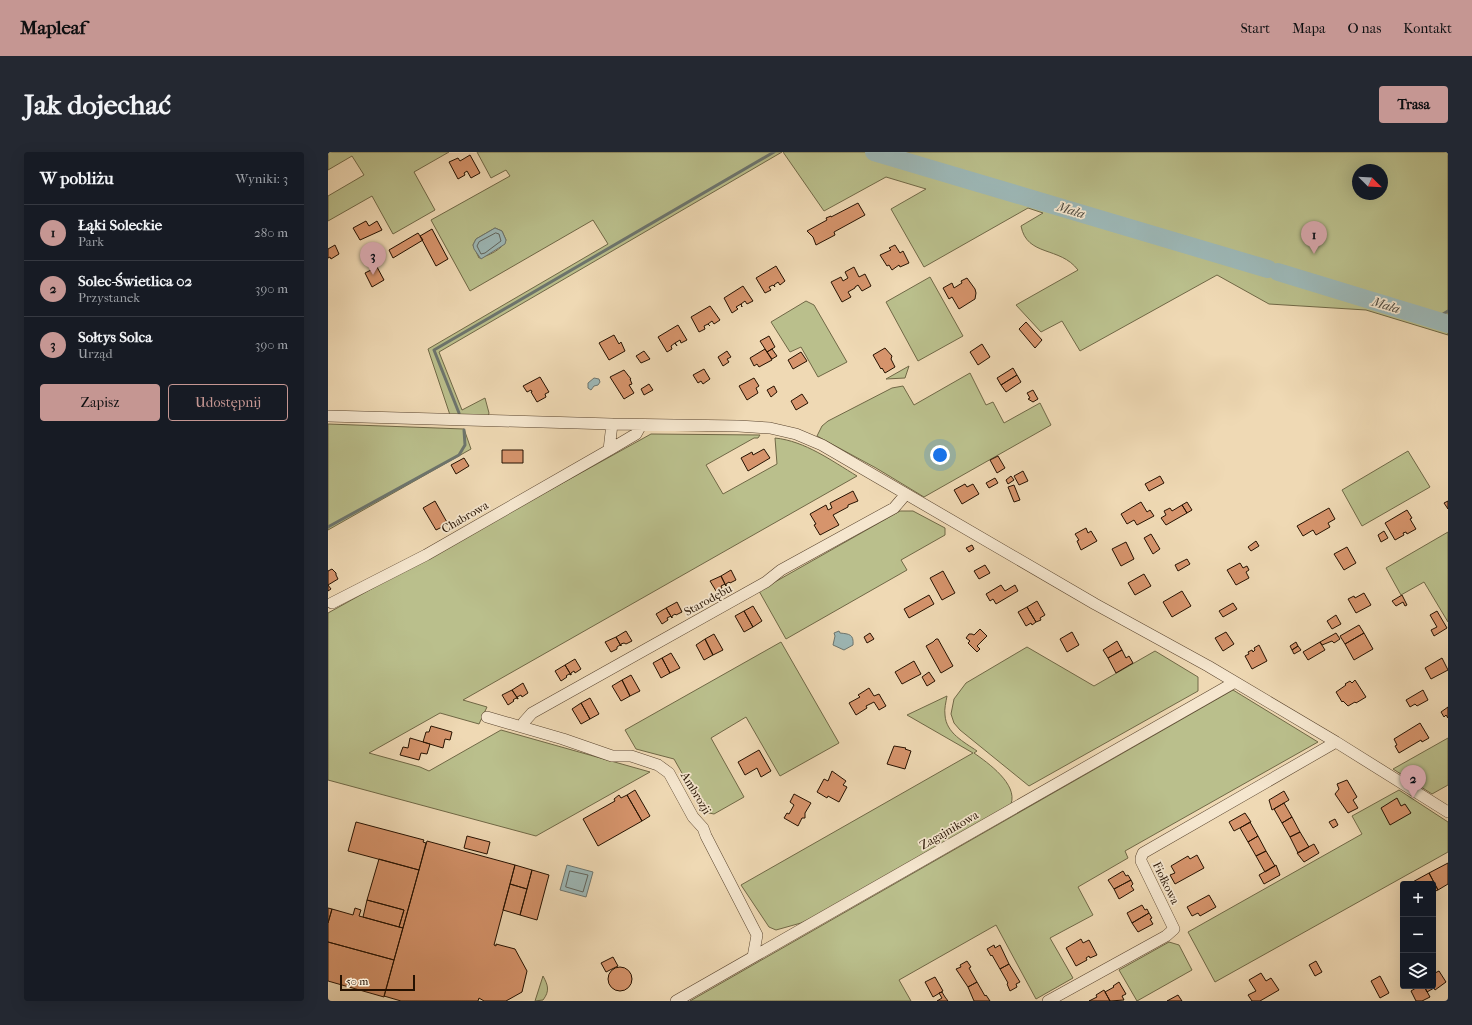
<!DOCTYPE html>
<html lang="pl">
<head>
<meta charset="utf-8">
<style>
  body { margin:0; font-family:"IM FELL French Canon",serif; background:#242831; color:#f1f3f6 }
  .controls { position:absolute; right:12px; bottom:12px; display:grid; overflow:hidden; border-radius:4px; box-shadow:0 4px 16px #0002 }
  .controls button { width:36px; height:36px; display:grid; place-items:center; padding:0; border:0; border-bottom:1px solid #363941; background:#171b24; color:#f1f3f6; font:20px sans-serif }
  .compass { position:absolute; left:1024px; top:12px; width:36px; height:36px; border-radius:50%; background:#171b24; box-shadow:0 4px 16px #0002; rotate:114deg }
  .scale { position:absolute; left:12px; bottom:10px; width:75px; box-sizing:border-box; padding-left:4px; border:2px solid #251100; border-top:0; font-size:11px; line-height:14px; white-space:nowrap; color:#251100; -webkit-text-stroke:3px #f5e6ce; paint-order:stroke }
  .you { position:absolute; left:612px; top:303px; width:14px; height:14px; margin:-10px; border:3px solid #fff; border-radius:50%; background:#1a73e8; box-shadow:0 0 0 6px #1a73e833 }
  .badge { display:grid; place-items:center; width:26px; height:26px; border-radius:50%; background:#c59692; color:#111; font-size:13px; font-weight:700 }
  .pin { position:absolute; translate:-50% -33px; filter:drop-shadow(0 1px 2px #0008) }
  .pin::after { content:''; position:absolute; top:21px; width:14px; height:12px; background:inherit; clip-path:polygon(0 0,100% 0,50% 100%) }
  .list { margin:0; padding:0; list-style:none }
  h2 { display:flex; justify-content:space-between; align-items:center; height:52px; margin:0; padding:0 16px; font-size:17px }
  h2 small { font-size:13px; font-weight:400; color:#9ea1a6 }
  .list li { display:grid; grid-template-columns:26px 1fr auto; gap:12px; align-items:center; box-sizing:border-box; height:56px; padding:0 16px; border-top:1px solid #363941 }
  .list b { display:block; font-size:15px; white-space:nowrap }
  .list p { margin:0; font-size:13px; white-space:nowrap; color:#9ea1a6 }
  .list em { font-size:13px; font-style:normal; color:#9ea1a6 }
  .actions { display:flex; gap:8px; padding:12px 16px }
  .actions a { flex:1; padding:9px 0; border:1px solid #c59692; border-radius:4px; text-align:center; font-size:14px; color:#c59692 }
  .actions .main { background:#c59692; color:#111 }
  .icon { flex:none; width:22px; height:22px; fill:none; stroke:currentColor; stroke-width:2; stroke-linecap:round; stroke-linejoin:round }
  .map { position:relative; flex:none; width:1120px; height:849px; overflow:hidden; border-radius:4px }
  header { display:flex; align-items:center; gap:24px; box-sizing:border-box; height:56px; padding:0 20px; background:#c59692; color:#111 }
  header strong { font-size:19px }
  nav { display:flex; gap:22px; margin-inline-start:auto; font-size:14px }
  .intro { display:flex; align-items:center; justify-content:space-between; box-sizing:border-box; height:96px; padding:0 24px }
  h1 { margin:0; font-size:28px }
  .button { padding:10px 18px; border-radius:4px; background:#c59692; color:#111; font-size:14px; font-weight:700 }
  main { display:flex; gap:24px; padding:0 24px }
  aside { flex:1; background:#171b24; border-radius:4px; box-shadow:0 4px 16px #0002 }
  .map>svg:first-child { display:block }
</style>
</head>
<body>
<header>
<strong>Mapleaf</strong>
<nav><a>Start</a><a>Mapa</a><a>O nas</a><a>Kontakt</a></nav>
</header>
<div class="intro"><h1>Jak dojechać</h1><a class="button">Trasa</a></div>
<main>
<aside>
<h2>W pobliżu<small>Wyniki: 3</small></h2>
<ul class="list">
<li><span class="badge">1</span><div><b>Łąki Soleckie</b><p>Park</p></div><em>280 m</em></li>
<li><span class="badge">2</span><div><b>Solec-Świetlica 02</b><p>Przystanek</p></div><em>390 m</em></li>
<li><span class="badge">3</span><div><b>Sołtys Solca</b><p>Urząd</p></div><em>390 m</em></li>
</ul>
<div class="actions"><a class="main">Zapisz</a><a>Udostępnij</a></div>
</aside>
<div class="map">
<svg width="1120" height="849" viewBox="0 0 1120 849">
  <rect width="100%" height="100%" fill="#efd9b4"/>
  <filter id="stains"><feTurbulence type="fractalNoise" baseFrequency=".005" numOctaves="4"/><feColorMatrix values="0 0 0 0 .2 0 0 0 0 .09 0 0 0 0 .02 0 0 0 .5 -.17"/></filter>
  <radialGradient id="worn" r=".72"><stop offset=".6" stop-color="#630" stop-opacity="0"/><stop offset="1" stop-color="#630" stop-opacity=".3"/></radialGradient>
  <path fill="#babf8c" stroke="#706846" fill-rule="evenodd" d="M0 0H121L86 20 107 58 65 82 44 44 0 69V44L36 23 24 4 0 18Z
    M149 0H454L111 200 134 258 157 246 161 261 160 265 122 263 100 197 280 92 265 68 142 139 103 68 182 24 178 18 163 26ZM167 76 174 79 178 88C175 97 160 104 151 106L145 93 148 87Z
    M455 0H1120V183L1038 158 941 152 889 123 752 199 734 169 713 180 688 153 750 118C732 94 699 105 693 74L715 61 700 56 596 115 563 57 598 37 558 25 496 59ZM1030 18H1054V42H1030Z
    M602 125 635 184 590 209 558 150Z
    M478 149 486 153 519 210 490 225 473 195 462 200 443 170Z
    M581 214 577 226 558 227Z
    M642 221 658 253 665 250 676 271 712 251 723 273 596 345 548 316 489 284 494 274 500 269 564 236 575 234 586 253Z
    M0 272 136 277 143 297 0 378Z
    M323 282 432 283 430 286H426L378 313 395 342 449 312 447 286C477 289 504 309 529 324L135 548 159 555 151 572 112 561 41 601 92 615 101 619 173 578 322 620 208 684 0 628V461Z
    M1080 299 1102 335 1034 374 1014 338Z
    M572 359H585L617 376V383L573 408 579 418 458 487 431 439Z
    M1120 380V470L1096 430 1073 443 1058 416Z
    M453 490 511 591 452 624 418 565 383 586 416 645 386 662 376 660 346 607 308 597 297 578Z
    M699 495 766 534 827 499 870 525V539L701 634 632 578 626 571 623 562 626 547 638 531Z
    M905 538 990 590 797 699 800 706 750 735 765 763 722 786 745 826 708 847 668 773 571 828 583 849H362Z
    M619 544C618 550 616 557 617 563 618 581 636 590 649 599L646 601C660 611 690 632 683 652L496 760 473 771 448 778 441 775 413 733 645 601 579 563Z
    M1120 586V633L1104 642 1065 617Z
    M1071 638 1120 670V700L887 830 860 780 1034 682 1024 664Z
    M841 790 851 793 864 818 809 849 791 818Z
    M215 824C220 833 222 839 215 848L207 849Z"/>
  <path fill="#9db8b7" stroke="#6d756e" d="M167 76 174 79 178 88 177 92 153 107 146 97 145 93 148 87Z
    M266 226 271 227 272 230 270 233 266 234 263 238 260 236V231Z
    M511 479 512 481C521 482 526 482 525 493L516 498 505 493 507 484 506 481Z
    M239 713 265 720 258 745 232 738Z"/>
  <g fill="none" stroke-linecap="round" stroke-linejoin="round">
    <path stroke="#61645c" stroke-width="1" d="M168 81 171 82 173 89 157 101 153 102 149 94 151 90Z
      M242 719 260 723 255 740 238 735Z"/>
    <path stroke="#6d756e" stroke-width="3" d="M1105 168 1120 159
      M131 261 106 198 446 0
      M0 375 131 303 137 293 136 278"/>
    <path stroke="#9db8b7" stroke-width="18" d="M546 0 940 117
      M950 120 1120 172"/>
  </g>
  <path fill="#d6946c" stroke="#251100" d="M142 3 152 21 143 26 139 19 136 21 137 23 130 27 121 10 130 6 132 9Z
    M530 51 537 63 506 80 507 83 488 93 485 85 479 79 499 68 498 66 503 64V65Z
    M38 69 41 74 49 69 54 78 32 88 25 76Z
    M104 77 120 107 108 114 92 84Z
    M90 81 95 88 65 106 61 98Z
    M7 93 11 102 3 107 2 105 0 106V97Z
    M567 93 572 101 575 99 581 111 572 115 571 113 564 118 561 113 559 114 552 103 563 98 561 96Z
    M448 114 457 129 452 133 450 130 446 133 447 135 445 133 441 135 443 138 437 141 428 126Z
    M49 115 56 128 44 135 37 121Z
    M526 115 531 125 537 122 543 134 534 139 530 133 527 135V136L520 140 523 145 514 150 503 130 513 125 515 129 520 126 517 120Z
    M639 126 647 137 648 141 647 147 631 157 624 145 621 147 615 136 624 131 626 136 634 131 633 129Z
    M415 134 425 149 419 152 417 149 413 152 414 155 413 152 408 155 410 157 404 161 396 146Z
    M382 154 392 168 386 172 384 169 380 172 382 174 380 172 376 174 377 177 371 180 363 165Z
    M698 170 714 188 707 196 691 177Z
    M350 173 359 188 353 191 352 188 347 191 349 194 347 191 343 194 344 197 339 200 330 185Z
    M286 183 291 192 293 190 297 199 281 208 271 191Z
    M441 184 447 195 439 200 432 189Z
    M654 192 662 205 650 213 642 200Z
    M557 196 564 204 563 207 567 215 557 221 554 216 553 217 545 203Z
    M437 197 444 208 431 215 429 212 426 214 422 206Z
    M444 197 449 204 444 207 439 200Z
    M316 199 322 207 313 211 308 204Z
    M399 199 403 205 399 207 401 210 395 214 390 205Z
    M473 200 479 209 465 217 460 208Z
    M685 216 689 223 673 233 669 226Z
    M376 217 382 227 375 232 373 229 370 231 365 223Z
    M296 218 303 227H302L304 232 301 233 306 241 296 247 282 225Z
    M689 223 693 230 678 240 673 233Z
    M212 225 221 240 217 242 218 245 209 250 203 240H204L203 238 199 240 195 234Z
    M426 226 431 234 428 236 430 241 419 248 411 234Z
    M321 232 325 238 316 243 313 237Z
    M446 234 449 240 443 245 439 238Z
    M705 238 710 247 705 250 700 247 702 246 699 241Z
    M474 242 480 251 468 258 463 249Z
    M436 297 442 306 420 319 413 306 424 300 425 303Z
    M174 298H195V311H174Z
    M670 304 677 316 669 321 662 308Z
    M136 306 141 314 128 322 123 313Z
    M695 319 700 329 691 333 686 324Z
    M683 324 686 328 680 332 678 328Z
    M832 324 836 331 821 339 817 332Z
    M667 326 670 331 661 336 658 331Z
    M637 332 639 335 645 332 651 342 634 352 626 338Z
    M686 333 692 348 686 350 680 335Z
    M525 339 530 349 520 353V355L505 363 511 373 492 383 486 373 488 372 482 362 498 353 500 358 504 356 502 351Z
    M107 349 120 372 108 378 95 356Z
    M1120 349V357L1116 351Z
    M813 350 819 360 822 358 826 364 809 373 806 368 799 372 793 362Z
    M859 350 864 358 859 361 854 353Z
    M854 353 859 361 838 373 833 366 838 363 836 359 842 356 844 359Z
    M1001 356 1007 367 1000 371 1002 375 988 383 985 378 975 384 969 374Z
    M1079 358 1084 366 1082 367 1088 377 1079 382 1078 380 1075 381 1076 383 1067 388 1057 371Z
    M758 376 760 381 763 379 769 389 753 398 749 389 751 388 747 382Z
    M1056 379 1060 386 1053 390 1050 383Z
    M823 382 832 397 825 402 816 386Z
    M928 389 931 394 923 399 920 395Z
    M798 390 806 407 793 414 784 397Z
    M644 393 646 397 641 400 638 396Z
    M1019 395 1028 411 1016 418 1006 402Z
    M859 407 862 412 850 419 847 413Z
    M912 411 915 416 919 414 921 418 918 420 921 426 908 433 899 418Z
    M657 413 662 421 651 427 646 419Z
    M4 417 8 421V423L10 427 0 433 3 437 0 439V419Z
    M403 418 408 428 402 431 401 430 398 432V434L393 424Z
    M615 419 627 441 614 448 602 426Z
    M816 422 823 434 807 443 800 431Z
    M393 424 398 434 397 432 393 434 394 436 388 439 382 429Z
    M673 433 677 439 687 433 690 439 668 452 665 447 662 449 658 442Z
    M854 439 863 454 844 465 835 450Z
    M1036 441 1043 453 1028 461 1020 447 1026 444 1027 446Z
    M601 443 606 452 581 466 576 457Z
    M1074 443 1079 453 1077 454 1075 450 1068 454 1064 449Z
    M709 449 717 463 712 466 713 468 708 470 699 455Z
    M349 450 354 460 348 463 347 462 344 464V466L338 456Z
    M905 451 909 457 895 465 891 459Z
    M425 454 434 469 425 475 416 459Z
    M699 455 708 470 704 473 703 471 698 474 690 460Z
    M338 456 344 466 343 464 339 466 340 468 334 472 328 462Z
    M416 459 425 475 416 480 407 464Z
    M1109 459 1119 476 1106 484 1103 478 1109 475 1102 463Z
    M1008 463 1013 472 1004 477 999 469Z
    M1031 473 1036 481 1017 492 1012 484Z
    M652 477 659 484 649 494 652 497 649 500 640 491 642 489 638 486 641 482H644L646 483Z
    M298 479 304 489 298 492 296 491 293 492V494L288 485Z
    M744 480 751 493 739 500 732 487Z
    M898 480 906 492 895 499 887 486Z
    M542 481 546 487 539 491 536 485Z
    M1008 481 1012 487 1006 491 1004 489 994 493 992 490Z
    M1036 481 1045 497 1026 508 1017 492Z
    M386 482 395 498 385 503 377 487Z
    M288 485 293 494 292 493 289 495V497L283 500 277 490Z
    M377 487 385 503 376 508 368 493Z
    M608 487H610L625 514 613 521 598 494 605 490Z
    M789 489 794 498 780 506 775 498Z
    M968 490 970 494 964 498 962 494Z
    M992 490 997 498 980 508 975 500Z
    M931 493 939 509 924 517 917 504 921 502 920 500 924 498 925 500 927 498 926 496Z
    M970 494 973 498 966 502 964 498Z
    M794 498 798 506 801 504 805 511 788 521 780 506Z
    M343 501 352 516 342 521 334 506Z
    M334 506 342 521 333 526 325 511Z
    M1114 506 1120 518 1103 527 1097 516Z
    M247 507 253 517 247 521 246 519 243 521V523L237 513Z
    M586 509 593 522 574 532 567 520Z
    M237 513 243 523 241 522 238 524 239 525 233 529 227 519Z
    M601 520 607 529 599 534 594 525Z
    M303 523 312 539 302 544 294 528Z
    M294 528 302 544 293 549 284 534Z
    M1027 528 1038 545 1028 551 1027 550 1020 554 1015 549 1014 550 1008 540 1018 533 1017 532 1022 529 1024 531Z
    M195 531 200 541 194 545 193 543 189 545 190 547 184 538Z
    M541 536 546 544 551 542 558 554 551 558 546 550 538 554 539 556 528 563 521 551 532 545 530 543Z
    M184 538 190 547 188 546 185 548 186 549 180 553 174 543Z
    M1095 538 1100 548 1089 554 1087 552 1082 555 1078 548Z
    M262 546 271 562 262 567 253 551Z
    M253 551 262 567 253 572 244 557Z
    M1120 555V566L1118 563 1116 565 1113 560Z
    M1092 571 1101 586 1094 590 1093 588 1071 601 1067 594 1069 593 1066 587Z
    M103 574 124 580 122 588 117 587 115 596 95 590 98 580H101Z
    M82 586 102 592 99 602 93 601 91 608 72 603 75 595 80 596Z
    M566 594 578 596 577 597 583 599 577 617 559 612Z
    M431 598 443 619 433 625 429 616 417 623 410 610Z
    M504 619 518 629 515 633 519 635 511 650 500 644 499 646 489 640 496 627 500 629Z
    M1019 628 1029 645 1025 648 1030 656 1020 661 1007 642 1011 637 1009 632Z
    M307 638 322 664 314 669 299 643Z
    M956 639 961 648 944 658 941 648Z
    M466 642 483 651 477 661V666H474L470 674 456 666 459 661 461 662 466 653 462 650Z
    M291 643 293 646 299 643 314 669 270 694 255 667 287 649 286 647Z
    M1069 646 1073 654 1077 652 1083 661 1062 673 1053 656Z
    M956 651 964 665 954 671 946 657Z
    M917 661 923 670 906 679 901 670Z
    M964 665 972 680 962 685 954 671Z
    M1007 667 1010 673 1005 676 1001 670Z
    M28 670 96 688 95 690 98 691 91 718 20 699Z
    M922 670 930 684 920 690 912 676Z
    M972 680 981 695 970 701 962 685Z
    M139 684 162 690 159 702 136 696Z
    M930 684 938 699 928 704 920 690Z
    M99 689 187 713 166 793 168 794V792L187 797 199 819 194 840 178 849H156L151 846 150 849H73L56 844Z
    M986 692 991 701 976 710 969 701Z
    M938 699 947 714 937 720 928 704Z
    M869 703 876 716 847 732 842 723 847 721 843 714 860 704 862 707Z
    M51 707 91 718 75 776 71 775 76 758 39 748Z
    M1120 711V732L1110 738 1101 721Z
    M187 713 204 718 199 737 182 732Z
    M948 713 952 723 936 732 931 723Z
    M204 718 221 723 209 768 192 763Z
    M795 719 798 724 800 723 803 728 786 737 780 728Z
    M1101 721 1110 738 1105 740V732H1081Z
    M803 728 805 732 803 734 806 738 791 747 786 737Z
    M182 732 199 737 192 763 175 758Z
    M881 743 888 755 872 764 870 761 864 764 859 755Z
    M39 748 76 758 71 775 35 765Z
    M814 753 817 758 819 757 821 761 804 771 799 761Z
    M0 756 4 757 0 771Z
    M27 756 33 758 31 764 75 776 66 808 0 790V771L4 757 25 763Z
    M821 761 824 766 822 767 825 772 810 780 804 771Z
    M753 787 755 791 761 788 769 803 762 806 761 804 758 806 759 808 748 814 738 796Z
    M0 790 66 808 56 845 0 829Z
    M666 793 667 796 672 793 681 812 672 817 664 803 663 804 659 797Z
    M285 805 290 814 278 820 273 811Z
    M639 809 643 815 641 816 649 830 640 835 628 817 633 815 632 813Z
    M988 809 994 820 987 824 981 813Z
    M681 812 692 830 688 832 689 835 682 839 679 832 680 831 672 817Z
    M280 827a12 12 0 1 1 24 0a12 12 0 1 1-24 0Z
    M1111 819 1118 830 1107 838 1106 836 1099 840 1096 834H1105V822Z
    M933 821 938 829 943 826 951 838 932 849H924L920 843 928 839 921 828Z
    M1052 824 1061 841 1052 846 1043 829Z
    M607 825 615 839 605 845 597 830Z
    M649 830 657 844 658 843 662 849H646L640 835Z
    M791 830 798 842 794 844 796 848 782 849 777 840 786 835 785 834Z
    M1091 834H1096L1102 845 1094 849H1088L1083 839Z
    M776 838 782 849H761L769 845 768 843Z
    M614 840 617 845 620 849H609L614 846 611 841Z
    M850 843 854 849H839Z"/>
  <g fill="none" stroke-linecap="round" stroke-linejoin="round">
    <g stroke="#58432d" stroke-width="12">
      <path id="minor" d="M0 264 284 272 410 274 442 276 468 282 494 293 767 452 880 514 1008 590 1120 660
        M281 298 308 282 313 273
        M4 451 98 403 281 298 284 272
        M159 565 235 587 284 604H303L330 613 341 621 365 665 375 676 378 684 429 783 425 805
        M194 575 196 570 204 561 438 430 453 418 566 356 578 342
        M348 849 907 530
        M720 849 838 784 846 777 813 709V706L815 701 1008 590"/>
    </g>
    <use href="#minor" stroke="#f5e6ce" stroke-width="11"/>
  </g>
  <g text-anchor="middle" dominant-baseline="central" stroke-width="3.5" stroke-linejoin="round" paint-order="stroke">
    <g font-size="12" fill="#251100" stroke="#f5e6ce">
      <text transform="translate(137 365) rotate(-30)">Chabrowa</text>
      <text transform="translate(380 448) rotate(-29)">Starodębu</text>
      <text transform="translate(368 641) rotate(59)">Ambrozji</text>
      <text transform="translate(621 678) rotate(-30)">Zagajnikowa</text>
      <text transform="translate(838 731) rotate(64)">Fiołkowa</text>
    </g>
    <g font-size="13" font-style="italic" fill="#4f4b40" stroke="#f5e6ce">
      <text transform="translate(743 58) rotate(17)">Mała</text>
      <text transform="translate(1058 153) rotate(17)">Mała</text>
    </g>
  </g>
  <rect width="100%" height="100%" filter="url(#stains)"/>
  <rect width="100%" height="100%" fill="url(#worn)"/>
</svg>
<div class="controls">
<button>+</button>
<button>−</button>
<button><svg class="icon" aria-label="layers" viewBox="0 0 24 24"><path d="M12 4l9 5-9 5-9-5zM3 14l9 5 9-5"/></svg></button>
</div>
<svg class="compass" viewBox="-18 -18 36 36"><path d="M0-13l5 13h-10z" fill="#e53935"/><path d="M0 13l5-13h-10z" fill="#9ea1a6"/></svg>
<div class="scale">50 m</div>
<div class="you"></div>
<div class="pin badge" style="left:986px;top:102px">1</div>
<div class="pin badge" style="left:1085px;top:646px">2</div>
<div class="pin badge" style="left:45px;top:123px">3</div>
</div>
</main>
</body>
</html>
